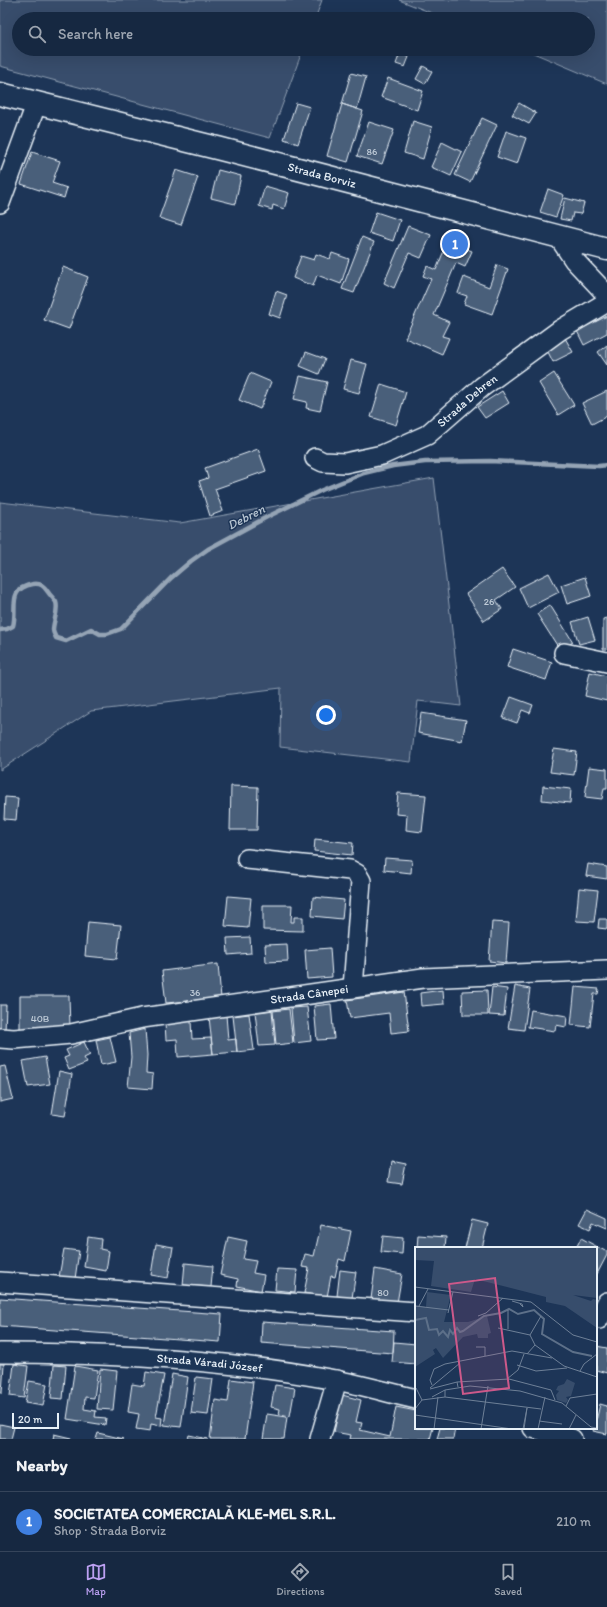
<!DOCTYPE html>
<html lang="en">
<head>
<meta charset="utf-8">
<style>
  body { margin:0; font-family:Itim,sans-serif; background:#23344c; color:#f1f3f6 }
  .scale { position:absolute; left:12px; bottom:10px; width:47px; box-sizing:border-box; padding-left:4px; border:2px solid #e8f1f8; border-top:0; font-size:11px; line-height:14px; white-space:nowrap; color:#e8f1f8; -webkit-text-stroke:3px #1d3557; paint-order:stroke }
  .you { position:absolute; left:326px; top:715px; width:14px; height:14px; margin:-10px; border:3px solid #fff; border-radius:50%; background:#1a73e8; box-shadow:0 0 0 6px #1a73e833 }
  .badge { display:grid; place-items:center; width:26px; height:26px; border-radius:50%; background:#bca0f2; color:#fff; font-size:13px; font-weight:700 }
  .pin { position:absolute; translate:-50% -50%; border:2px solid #fff; box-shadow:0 1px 4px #0006 }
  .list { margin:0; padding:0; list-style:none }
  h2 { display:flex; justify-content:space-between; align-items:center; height:52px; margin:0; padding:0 16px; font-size:17px }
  h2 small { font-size:13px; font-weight:400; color:#9ea6b1 }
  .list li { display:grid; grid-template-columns:26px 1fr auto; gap:12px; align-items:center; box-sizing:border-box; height:60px; padding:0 16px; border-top:1px solid #35445a }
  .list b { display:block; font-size:15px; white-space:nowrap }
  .list p { margin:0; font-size:13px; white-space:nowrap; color:#9ea6b1 }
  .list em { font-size:13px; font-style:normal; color:#9ea6b1 }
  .icon { flex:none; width:22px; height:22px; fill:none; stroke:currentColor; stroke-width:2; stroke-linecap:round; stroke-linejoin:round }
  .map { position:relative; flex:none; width:607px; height:1439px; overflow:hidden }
  .search { position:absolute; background:#162841; box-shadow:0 4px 16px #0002; left:12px; right:12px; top:12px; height:44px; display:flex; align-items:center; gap:10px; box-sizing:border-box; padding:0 14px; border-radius:22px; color:#9ea6b1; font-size:15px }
  .sheet { height:112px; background:#162841 }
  nav { display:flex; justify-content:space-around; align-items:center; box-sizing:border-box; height:56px; border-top:1px solid #35445a; background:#162841; font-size:11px; color:#9ea6b1 }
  nav a { display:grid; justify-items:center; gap:2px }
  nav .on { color:#bca0f2 }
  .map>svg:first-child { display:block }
</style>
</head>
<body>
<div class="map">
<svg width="607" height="1439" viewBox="0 0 607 1439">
  <rect width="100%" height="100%" fill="#1d3557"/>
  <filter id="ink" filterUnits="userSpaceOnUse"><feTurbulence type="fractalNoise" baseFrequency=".025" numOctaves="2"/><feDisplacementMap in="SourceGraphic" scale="8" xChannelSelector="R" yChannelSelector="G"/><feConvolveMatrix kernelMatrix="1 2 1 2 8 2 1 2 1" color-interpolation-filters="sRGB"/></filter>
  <g filter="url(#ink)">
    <path fill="#374d6c" stroke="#909fb2" d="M0 0H322L315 19H19V49H303L270 138 0 66Z
      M399 0H607V84L524 49H588V19H447Z
      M434 478 461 706 418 701 411 762 280 747 281 688 91 711 0 770V502L180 523Z"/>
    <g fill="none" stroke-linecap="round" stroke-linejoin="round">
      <path stroke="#95a4b5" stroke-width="4.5" d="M0 630 7 629 13 626C18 608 6 589 33 584 41 583 44 586 48 592 50 595 54 599 56 602 59 611 53 621 53 630 53 633 55 636 56 638L66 641 91 629 100 634H107L121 629 171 578 191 561 208 549 267 517 322 490 364 473 393 466 425 462 490 461 599 466 607 465"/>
    </g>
    <path fill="#495e7a" stroke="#e8f1f8" d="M400 53 409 57 405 67 396 64Z
      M423 66 432 71 425 84 416 79Z
      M351 73 366 77 357 109 342 104Z
      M388 78 423 91 417 110 381 97Z
      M296 103 310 107 298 144 284 139Z
      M519 103 536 113 529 124 512 115Z
      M342 104 363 111 348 162 327 156Z
      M482 118 497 125 470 182 455 175Z
      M413 121 432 127 423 159 404 153Z
      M369 122 394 130 382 164 357 156Z
      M506 131 526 138 517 164 497 157Z
      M442 142 462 152 451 176 431 167Z
      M32 152 60 161 52 183 67 188 64 198 21 184Z
      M176 170 198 177 181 225 159 218Z
      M218 170 241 176 235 204 211 198Z
      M265 186 289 193 284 209 273 205 272 210 259 206Z
      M548 189 564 195 556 217 540 212Z
      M565 198 584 203 581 214 573 213 571 221 560 219Z
      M376 212 400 220 393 241 369 233Z
      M408 226 431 235 421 258 409 253 394 288 384 283Z
      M362 237 374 242 354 293 342 289Z
      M448 241 472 251 465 267 456 263 434 315 449 322 442 336 449 338 442 354 405 338 431 279 423 276 427 266 436 270Z
      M332 253 349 259 341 284 317 275 313 286 293 278 301 256 314 260 316 254 330 259Z
      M497 265 508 269 492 314 464 304 467 296 458 293 464 277 489 287Z
      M63 267 88 277 69 329 44 320Z
      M276 291 287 295 280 318 269 314Z
      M607 316V333L584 345 577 331Z
      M565 338 573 352 553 362 546 348Z
      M607 345V365L598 352Z
      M306 352 325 359 319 374 300 366Z
      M351 360 367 364 359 393 343 389Z
      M250 373 271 382 260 409 239 400Z
      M554 373 574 405 558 415 539 383Z
      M300 376 327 382 320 411 306 408 307 402 294 399Z
      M381 384 406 392 396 425 371 417Z
      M502 391 509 403 485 418 477 407Z
      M607 391V416L592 424 582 403Z
      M258 449 266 471 215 489 223 511 210 516 199 481 208 478 205 468Z
      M502 569 515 587 496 600 502 609 484 621 466 594Z
      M549 573 559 592 528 608 519 588Z
      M585 577 591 596 567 604 561 585Z
      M550 605 573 642 560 650 537 614Z
      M588 617 595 640 579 644 572 622Z
      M607 618V649H603V619Z
      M513 649 552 662 546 680 507 667Z
      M590 672 607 676V701L585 696Z
      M511 697 533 705 530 713 522 710 517 723 503 718Z
      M421 713 466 720 462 741 418 733Z
      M554 749 577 752 574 775 550 772Z
      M589 767 607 769V788H604L602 799 585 797Z
      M231 786 258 787 257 830H230Z
      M543 786 571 789 570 803 542 800Z
      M398 793 426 795 422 832 406 830 407 815 396 814Z
      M5 797 18 798 16 820 4 819Z
      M315 839 353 843 352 855 314 851Z
      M385 858 412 860 411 873 384 870Z
      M588 864 607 867V879L586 876Z
      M579 888 598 890 594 922 576 921Z
      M228 896 251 898 248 928 225 926Z
      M313 897 344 900 342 919 312 916Z
      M263 905H292L291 922H294V917H303V931L263 930Z
      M599 919H607V929L598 928Z
      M88 922 121 925 117 959 85 956Z
      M492 922 509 923 506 963 489 961Z
      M250 937 251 953 228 955 227 938Z
      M287 944 288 961 266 962 265 945Z
      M330 948 332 977 307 979 305 950Z
      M218 964 221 998 166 1003 162 971Z
      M515 986 530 989 524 1030 508 1028Z
      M492 987 507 989 504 1016 489 1015Z
      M575 987 599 989 598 994H594L590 1027 571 1025Z
      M443 990 444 1004 421 1006 420 993Z
      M487 990 488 1015H463L462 991Z
      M404 992 409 1031 391 1033 389 1013 350 1018 347 1000Z
      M20 996H69L70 1028 20 1029Z
      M331 1004 334 1039 317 1040 314 1006Z
      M0 1005H6L5 1032H0Z
      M307 1007 311 1041 294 1043 291 1008Z
      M289 1009 293 1043 276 1045 273 1011Z
      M272 1010 275 1045 259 1046 255 1012Z
      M531 1010 567 1016 566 1027 556 1025 555 1031 528 1027Z
      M249 1014 254 1050 237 1052 233 1016Z
      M226 1015 228 1040 236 1039 237 1052 213 1054 209 1017Z
      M191 1021 192 1039 211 1038 213 1054 178 1057 177 1039 166 1040 165 1023Z
      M145 1029 147 1055 146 1073 153 1074 152 1089 128 1087 131 1057 129 1033Z
      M110 1037 116 1062 101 1065 96 1040Z
      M84 1042 90 1055 84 1058 87 1063 69 1070 64 1058 69 1056 66 1050Z
      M45 1057 50 1084 28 1087 23 1061Z
      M5 1066 13 1099 0 1102V1067Z
      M59 1071 72 1074 65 1116 52 1114Z
      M391 1161 406 1164 402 1184 388 1182Z
      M587 1209 607 1218V1228L593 1222 590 1229 579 1224Z
      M472 1220 488 1224 482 1248H465Z
      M321 1225 351 1231 345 1261 339 1259 335 1277 331 1276 327 1297 304 1293 309 1268 302 1267 305 1254 314 1256Z
      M418 1235 446 1237 445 1248H417Z
      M383 1236 403 1238 402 1254 381 1252Z
      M88 1237 101 1239 100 1249 109 1251 106 1271 84 1267Z
      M228 1237 247 1241 243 1259 256 1261 253 1273 264 1275 261 1291 237 1286 238 1279 220 1275Z
      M581 1238 607 1252V1255L597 1274 596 1248H576Z
      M156 1244 173 1247 168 1278 151 1275Z
      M64 1249 79 1251 75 1279 59 1277Z
      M185 1263 213 1266 211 1287 183 1285Z
      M277 1269 297 1270 295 1292 275 1290Z
      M375 1269 402 1274 397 1303 371 1299Z
      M340 1270 356 1272 352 1298 337 1296Z
      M0 1298 222 1314 220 1342 0 1326Z
      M262 1322 394 1331 393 1353 261 1343Z
      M394 1342 416 1344V1364L392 1362Z
      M596 1346 607 1348V1373L596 1370Z
      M0 1364H4L2 1393H0Z
      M14 1364 28 1366 24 1398 10 1396Z
      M54 1365 66 1366 63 1399 51 1398Z
      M75 1366 98 1370 94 1398 85 1397 84 1409 96 1411 95 1417 106 1418 105 1425 67 1419Z
      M100 1369 117 1371 113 1410 97 1409Z
      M146 1372 164 1375 156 1417 162 1418 161 1426 151 1424 150 1431 136 1429 139 1414 128 1412 132 1384 144 1386Z
      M172 1374 188 1377 181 1427 164 1425Z
      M196 1377 213 1379 208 1415 191 1413Z
      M231 1379 253 1382 245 1439H210L215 1400 228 1402Z
      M29 1381 47 1384 43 1406 25 1403Z
      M275 1385 295 1388 290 1416 279 1414 280 1409 271 1407Z
      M342 1395 361 1400 356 1422 362 1423 360 1430 390 1437 396 1407 416 1411V1428H433L430 1439H350L351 1435 334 1432Z
      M600 1404 607 1406V1434L593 1431 594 1428H596V1421Z
      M267 1414 287 1417 284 1439H263Z
      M0 1424 14 1427 11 1439H0Z
      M440 1428H455L453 1439H437Z
      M98 1433 124 1439H96Z
      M54 1434 71 1438V1439H53Z
      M189 1435 208 1439H188Z"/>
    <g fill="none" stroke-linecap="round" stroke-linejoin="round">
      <g stroke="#e8f1f8" stroke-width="22">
        <g id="minor">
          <path d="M0 203 37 102"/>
          <path d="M558 236 574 260 607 295"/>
          <path id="s1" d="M315 458 323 462 345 463 382 455 427 435 482 387 560 330 607 302"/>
          <path d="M564 653 607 662"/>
          <path d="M247 859 350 870 357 874 361 881 353 988"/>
          <path id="s2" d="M0 1038 14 1039 71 1034 142 1018 423 978 607 970"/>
          <path d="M0 1282 416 1312"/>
          <path d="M599 1319 607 1302"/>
          <path id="s3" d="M0 1353C107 1353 219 1359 324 1378 355 1383 386 1392 416 1399"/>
          <path d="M533 1428 572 1439"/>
          <path d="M320 1439 337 1380"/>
        </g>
      </g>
      <g stroke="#e8f1f8" stroke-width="25">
        <g id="major">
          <path id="s4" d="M0 94 221 149 607 249"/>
        </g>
      </g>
      <use href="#minor" stroke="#1d3557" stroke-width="19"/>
      <use href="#major" stroke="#1d3557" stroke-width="22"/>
    </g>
  </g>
  <g text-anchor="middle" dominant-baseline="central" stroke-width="3" stroke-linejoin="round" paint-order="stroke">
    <g font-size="10" fill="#c0ccd8">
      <text x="372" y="151">86</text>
      <text x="489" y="601">26</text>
      <text x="195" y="992">36</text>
      <text x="40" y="1018">40B</text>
      <text x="383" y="1292">80</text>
    </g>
    <g font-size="12" fill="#e8f1f8" stroke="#1d3557">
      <text stroke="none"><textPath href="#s4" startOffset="332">Strada Borviz</textPath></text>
      <text stroke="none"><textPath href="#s1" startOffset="171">Strada Debren</textPath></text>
      <text stroke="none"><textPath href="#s2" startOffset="313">Strada Cânepei</textPath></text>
      <text stroke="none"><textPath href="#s3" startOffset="210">Strada Váradi József</textPath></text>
    </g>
    <g font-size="13" font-style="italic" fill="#b7c4d1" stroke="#1d3557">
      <text transform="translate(246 517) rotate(-27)">Debren</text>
    </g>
  </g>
  <g transform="translate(415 1247)">
    <rect width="182" height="182" fill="#1d3557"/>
    <path d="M0 0H182V51L158 48 176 54 178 52 182 53V81L150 59 131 55V50L60 32 56 45 16 39 19 14 0 13ZM12 45 36 48 29 75H53L72 69 76 86 73 87V91H63L62 87 48 90 28 111 21 101 18 103 20 107 0 120V58L11 60ZM152 132 160 136 156 149 151 150 153 153 151 156 142 153 141 148 144 144 141 143 143 139 149 137Z" fill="#374d6c"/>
    <path fill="none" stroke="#5d7089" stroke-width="2" d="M0 73 11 71 14 83 22 82 24 88 28 84 33 90 35 83 38 87 42 81 45 85 48 84 69 69 86 66 94 62 103 67 119 63 129 72 127 87 158 105 177 109"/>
    <path fill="none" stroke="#6e8097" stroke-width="1" d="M0 40 116 55 158 88 182 95M97 54 107 57 108 60 105 57M0 59 34 63M4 59 13 42M93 63V82M33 66 38 45M63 69 71 66 88 51M83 81 115 88M115 88 120 98 149 119 182 130M115 88 126 69M61 100H70V109M112 107 120 98M102 118 121 124 152 121M165 124 169 117 182 107M92 132 103 123 109 107M17 138 15 133 19 122 30 117 97 104 137 111M43 140 42 135 94 132 136 143 140 153M15 141 45 116M15 142 42 135M17 150 30 143M30 150V143L55 139 105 144 147 156 176 180 182 181M7 153 30 150 126 162M151 159 155 151 182 147M0 162 7 153 1 141M0 168 97 182M124 174 147 177M19 182 23 150M66 182 73 139M108 182 112 161M109 182 112 161M123 182 130 150M154 182 161 168"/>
    <path fill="#cd598a" fill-opacity="0.15" stroke="#cd598a" stroke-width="2" d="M80 31 94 141 48 147 34 37Z"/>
    <rect width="182" height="182" fill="none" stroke="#e8f1f8" stroke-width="2"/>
  </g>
</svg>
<div class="scale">20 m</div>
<div class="you"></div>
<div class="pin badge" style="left:455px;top:244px;background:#3f7fe0">1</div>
<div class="search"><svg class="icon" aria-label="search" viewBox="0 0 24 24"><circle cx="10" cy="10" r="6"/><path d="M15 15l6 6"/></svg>Search here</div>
</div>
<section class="sheet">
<h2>Nearby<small></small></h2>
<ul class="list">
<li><span class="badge" style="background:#3f7fe0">1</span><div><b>SOCIETATEA COMERCIALĂ KLE-MEL S.R.L.</b><p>Shop · Strada Borviz</p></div><em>210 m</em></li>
</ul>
</section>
<nav>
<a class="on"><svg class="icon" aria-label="map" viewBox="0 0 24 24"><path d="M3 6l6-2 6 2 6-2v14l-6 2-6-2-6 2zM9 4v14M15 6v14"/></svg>Map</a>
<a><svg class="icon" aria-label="directions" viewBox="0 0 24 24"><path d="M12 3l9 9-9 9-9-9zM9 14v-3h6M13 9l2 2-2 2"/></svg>Directions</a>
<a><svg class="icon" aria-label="saved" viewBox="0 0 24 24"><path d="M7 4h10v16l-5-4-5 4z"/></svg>Saved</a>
</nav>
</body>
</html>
